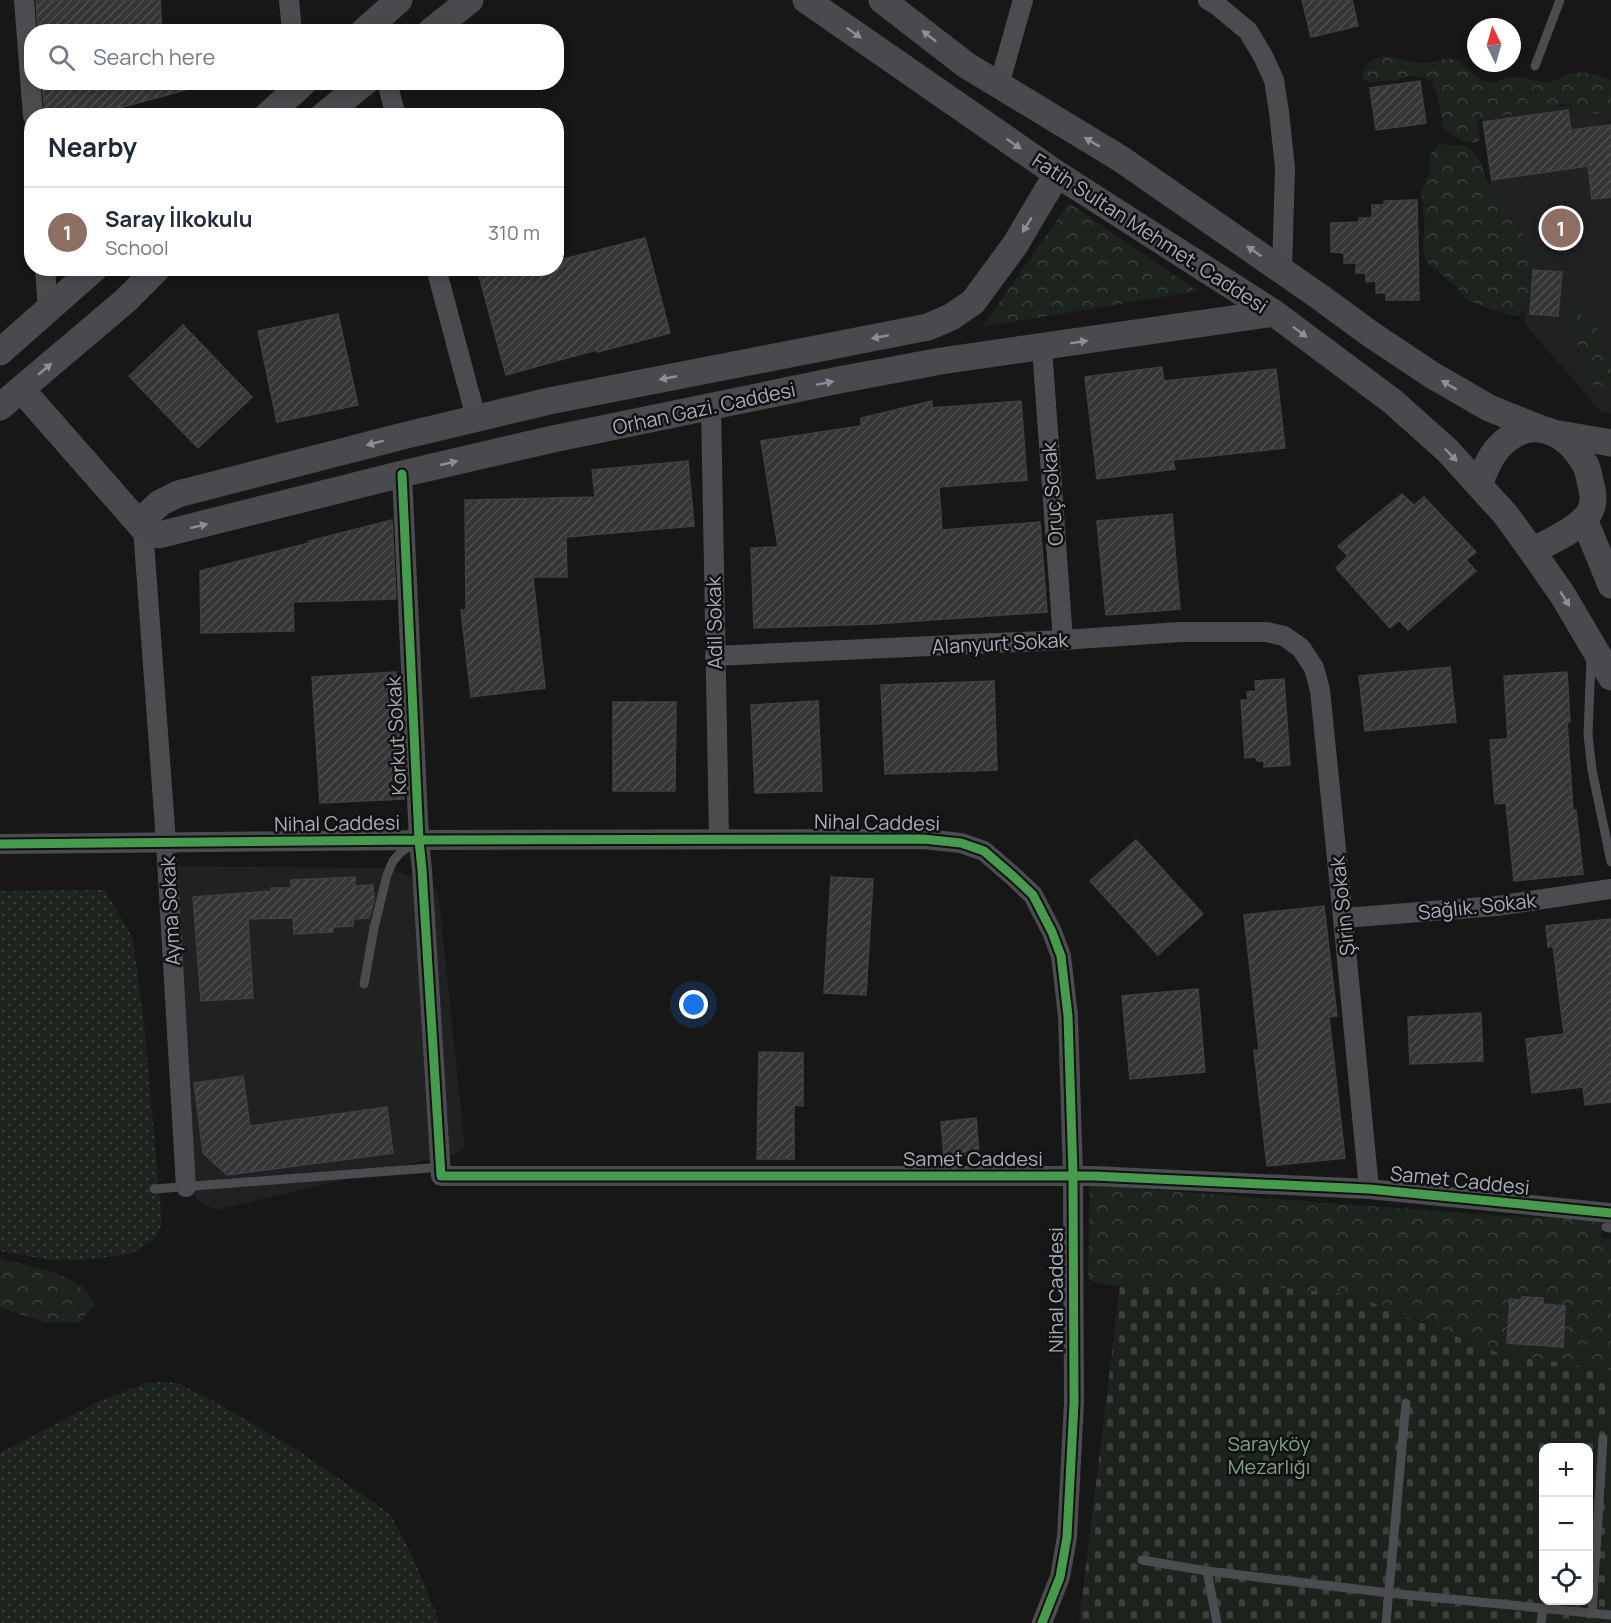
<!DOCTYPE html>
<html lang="en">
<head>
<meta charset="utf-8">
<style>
  body { margin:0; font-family:Manrope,sans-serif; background:#f6f6f7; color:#1f2937 }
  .controls { position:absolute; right:18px; bottom:18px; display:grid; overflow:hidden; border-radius:12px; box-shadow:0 3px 9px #0003 }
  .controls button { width:54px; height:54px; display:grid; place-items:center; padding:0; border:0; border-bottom:2px solid #e0e1e3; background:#fff; color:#1f2937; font:30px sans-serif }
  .compass { position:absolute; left:1467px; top:18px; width:54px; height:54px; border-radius:50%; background:#fff; box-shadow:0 3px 9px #0003; rotate:355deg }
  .you { position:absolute; left:694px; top:1005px; width:21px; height:21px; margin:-15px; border:4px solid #fff; border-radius:50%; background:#1a73e8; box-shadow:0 0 0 9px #1a73e833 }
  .badge { display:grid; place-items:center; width:39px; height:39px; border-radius:50%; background:#ea580c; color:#fff; font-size:20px; font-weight:700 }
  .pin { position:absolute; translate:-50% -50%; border:3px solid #fff; box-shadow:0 2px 6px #0006 }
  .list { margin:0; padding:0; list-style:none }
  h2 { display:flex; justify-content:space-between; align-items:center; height:78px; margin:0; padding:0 24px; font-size:26px }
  h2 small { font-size:20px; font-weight:400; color:#747a83 }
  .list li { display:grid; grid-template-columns:39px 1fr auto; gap:18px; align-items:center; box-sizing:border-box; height:90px; padding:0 24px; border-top:2px solid #e0e1e3 }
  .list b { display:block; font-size:22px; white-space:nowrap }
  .list p { margin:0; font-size:20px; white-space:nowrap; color:#747a83 }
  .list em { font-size:20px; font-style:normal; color:#747a83 }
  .icon { flex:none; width:33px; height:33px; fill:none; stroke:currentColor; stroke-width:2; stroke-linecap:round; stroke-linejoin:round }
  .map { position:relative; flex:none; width:1611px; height:1623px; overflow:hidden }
  .search { position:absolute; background:#fff; box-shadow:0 3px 9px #0003; left:24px; top:24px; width:540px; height:66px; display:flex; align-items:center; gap:15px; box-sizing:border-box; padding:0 21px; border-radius:24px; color:#747a83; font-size:22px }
  .panel { position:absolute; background:#fff; box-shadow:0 3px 9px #0003; left:24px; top:108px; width:540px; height:168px; border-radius:24px }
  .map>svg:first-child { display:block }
</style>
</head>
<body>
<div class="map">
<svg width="1611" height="1623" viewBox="0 0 1611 1623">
  <defs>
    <pattern id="grass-dots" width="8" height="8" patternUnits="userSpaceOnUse" patternTransform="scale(1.5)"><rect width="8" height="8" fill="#1d241e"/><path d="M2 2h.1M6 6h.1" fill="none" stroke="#3b413d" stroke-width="1.8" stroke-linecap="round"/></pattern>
    <pattern id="forest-crowns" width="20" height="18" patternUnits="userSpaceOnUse" patternTransform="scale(1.5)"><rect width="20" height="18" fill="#1d241e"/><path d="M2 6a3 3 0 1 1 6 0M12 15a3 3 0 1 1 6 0" fill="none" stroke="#3b413d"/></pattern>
    <pattern id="cemetery-stones" width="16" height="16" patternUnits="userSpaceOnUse" patternTransform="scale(1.5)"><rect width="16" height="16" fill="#1d241e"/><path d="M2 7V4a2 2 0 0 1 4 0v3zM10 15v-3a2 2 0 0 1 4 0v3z" fill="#3b413d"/></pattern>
    <pattern id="building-hatch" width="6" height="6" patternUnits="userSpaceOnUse" patternTransform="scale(1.5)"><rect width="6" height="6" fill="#353536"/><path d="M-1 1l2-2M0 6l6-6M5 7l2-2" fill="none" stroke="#4f5051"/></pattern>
  </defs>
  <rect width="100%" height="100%" fill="#171717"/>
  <path fill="#212123" d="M1611 102V414L1600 411 1524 323 1531 267 1491 189 1482 113Z
    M164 866 387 868 399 872 434 888 439 899 465 1148 456 1154 387 1169 216 1210 198 1201 184 1179Z"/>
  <path fill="url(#grass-dots)" d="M105 890 133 939 144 1025 162 1224 155 1238 131 1254 82 1260H50L0 1251V891Z
    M158 1382 178 1383 215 1402 302 1453 390 1514 413 1557 440 1623H0V1453L100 1401 143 1384Z"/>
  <path fill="url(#forest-crowns)" d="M1385 56C1399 57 1412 65 1426 63 1436 62 1447 57 1457 60 1464 62 1474 76 1483 80 1493 85 1503 78 1513 77 1526 76 1538 83 1550 82 1557 81 1563 75 1571 73 1584 71 1599 75 1611 80V109L1594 114H1587L1580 113 1572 105 1562 104 1543 110 1481 119 1477 124 1480 136 1478 142 1473 143 1465 142 1449 133 1443 126 1437 95 1432 81 1424 77 1408 76 1399 80 1369 82 1362 79C1363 64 1372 58 1385 56Z
    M1439 144 1465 146 1473 152 1482 164 1486 180 1501 207 1518 226 1528 247 1531 258V267L1528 282 1532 291 1526 310 1518 316 1507 315 1502 312 1492 310 1486 307 1469 301 1455 286 1438 271 1431 267 1425 259 1423 245 1425 222 1423 212 1421 192 1429 172 1430 155Z
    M1069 203 1197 291 982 327Z
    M1572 308H1576C1582 317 1589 321 1597 328 1611 344 1611 365 1611 387L1608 384 1604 385 1600 390C1585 383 1587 371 1589 358L1578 346 1577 336 1571 329V319L1569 310Z
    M1090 1185 1504 1216 1601 1220V1238L1611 1239V1371L1496 1352 1398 1312 1275 1287 1225 1285 1120 1286C1109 1285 1099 1285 1088 1279Z
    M0 1258C32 1269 79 1270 94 1305L79 1323H49L19 1314 0 1307Z"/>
  <path fill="url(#cemetery-stones)" fill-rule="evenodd" d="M1225 1285 1275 1287 1353 1295 1496 1352 1611 1371V1623H1079L1120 1286ZM1544 1448H1588V1600H1544Z"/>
  <path fill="url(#building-hatch)" stroke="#3f4043" stroke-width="1.5" d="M36 0H160L162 32H38Z
    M1302 0H1352L1358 26 1311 37Z
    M1420 81 1426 123 1376 130 1370 88Z
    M42 82H188L189 89 90 116H45Z
    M1568 110 1571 130 1611 125V197L1592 199 1588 166 1492 180 1483 122Z
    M1417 200 1419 300H1386V293H1376V281L1366 282V273H1356V263H1344V253L1331 252V223L1359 222V218H1372V205H1384V201Z
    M645 238 670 333 597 352 596 350 506 375 477 268H556V261Z
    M1533 270 1562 272 1558 316 1530 314Z
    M338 314 358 405 277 422 258 331Z
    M183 325 252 397 198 448 129 376Z
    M1162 367 1164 381 1276 369 1285 448 1173 460 1175 469 1097 479 1085 377Z
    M932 401V408L1021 401 1027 480 939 487 942 530 1040 522 1047 612 874 624 754 628 751 548 778 547 761 441 861 426V418Z
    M688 461 694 526 566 537 567 577H533L545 688 471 697 461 610H466L465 500 595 497 592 470Z
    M1402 494 1414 505 1424 497 1476 552 1466 560 1476 571 1408 630 1399 620 1390 628 1336 568 1348 556 1338 546Z
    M1172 514 1180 609 1106 615 1097 521Z
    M392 520 396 599 293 602 294 631 201 633 200 571 309 543V541Z
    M1450 667 1456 722 1365 731 1359 676Z
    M396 672 404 799 320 803 312 677Z
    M1567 672 1570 722H1567L1573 810H1576L1583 874 1514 881 1506 803 1495 804 1490 740 1508 739 1504 676Z
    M1284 679 1290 765 1264 767V761H1257L1256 757 1245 758 1241 700H1248L1247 692 1256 691 1255 681Z
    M994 681 997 770 885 774 881 685Z
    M818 701 822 791 755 793 751 705Z
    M613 702H676L675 791H613Z
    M1136 840 1203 914 1158 955 1090 881Z
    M355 877V886L373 885 374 901 369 918 353 919V926L333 927V932L294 934 293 918 248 919 253 998 201 1001 193 897 271 891V888H291V880Z
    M831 877 873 879 866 995 824 993Z
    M1324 906 1337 1016 1329 1017 1345 1158 1267 1166 1254 1050H1259L1244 915Z
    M1611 919V1102L1585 1105 1583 1087 1532 1093 1526 1039 1564 1034 1553 946 1548 947 1546 926Z
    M1198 989 1205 1072 1130 1079 1122 996Z
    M1481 1013 1483 1061 1410 1064 1408 1017Z
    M759 1052 803 1053V1106L794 1105V1159H757Z
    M243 1076 250 1126 387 1107 393 1153 227 1175 203 1153 194 1083Z
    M976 1118 979 1154 944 1158 941 1122Z
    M1522 1297 1543 1298V1304L1565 1306 1563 1347 1507 1343 1510 1299 1522 1300Z"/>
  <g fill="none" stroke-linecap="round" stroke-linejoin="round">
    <path stroke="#4b4c50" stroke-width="9" d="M1535 66 1560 0
      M1591 658 1588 735 1592 770 1611 862
      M364 984 374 928 387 875 393 861 401 852 413 844
      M154 1189 430 1168
      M1606 1227 1611 1228
      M1142 1560 1207 1571 1389 1593 1611 1615
      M1207 1571 1217 1623
      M1592 1613 1603 1438
      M1386 1623 1406 1403
      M1541 1623 1543 1609"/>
    <path stroke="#4b4c50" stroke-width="20" d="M24 0 33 116
      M289 0 292 32
      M1208 0 1218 6 1248 31 1263 56 1274 80 1279 112 1285 168 1282 271
      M387 82 396 116
      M999 85 1023 0
      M45 268 48 311
      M436 268 476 418
      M1042 348 1063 640
      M711 406 719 839
      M402 474 419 840 422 870 441 1176H1094L1369 1189 1611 1213
      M143 528 166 842 186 1187
      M715 656 1063 640 1180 632H1267L1284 636 1301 648 1314 668 1320 690 1343 918 1369 1189
      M0 844 419 840 923 839 961 843 984 851 1014 877 1033 895 1052 932 1061 956 1068 1016 1073 1175 1074 1403 1067 1537 1060 1577 1042 1623
      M1343 918 1496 906 1611 889"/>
    <path stroke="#4a4a4e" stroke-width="27" d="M806 0 1057 174 1274 313 1392 401 1447 450 1506 515 1532 551C1547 543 1581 528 1589 513 1595 504 1593 491 1590 481 1589 476 1588 469 1585 464 1565 429 1528 414 1498 448 1489 458 1484 472 1479 485
      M882 0 966 65 1121 159 1320 297 1369 333 1432 375 1489 408 1539 428
      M363 32 399 0
      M430 32 470 0
      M267 116 304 82
      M323 116 365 82
      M0 352 95 268
      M21 389 143 528 159 535 402 474 553 439 839 380 941 361 1274 313
      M0 407 125 301 158 268
      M1559 434 1611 443
      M1584 519 1611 585
      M143 528 148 514 160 503 178 494 403 436 549 401 928 327 951 317 973 302 1015 245 1057 174
      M1532 551 1562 594 1611 677"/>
    <g stroke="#111113" stroke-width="13">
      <path id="cycleway" d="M402 474 419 840 422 870 441 1176H1094L1369 1189 1611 1213
        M0 844 419 840 923 839 961 843 984 851 1014 877 1033 895 1052 932 1061 956 1068 1016 1073 1175 1074 1403 1067 1537 1060 1577 1042 1623"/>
    </g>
    <use href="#cycleway" stroke="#469c4c" stroke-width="9"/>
  </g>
  <defs><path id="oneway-solid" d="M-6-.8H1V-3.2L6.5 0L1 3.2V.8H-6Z" transform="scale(1.5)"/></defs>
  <g fill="#8c8f98">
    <use href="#oneway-solid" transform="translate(854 33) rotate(35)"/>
    <use href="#oneway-solid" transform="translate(929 36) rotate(-142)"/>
    <use href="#oneway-solid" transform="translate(1092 142) rotate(-149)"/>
    <use href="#oneway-solid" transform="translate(1014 144) rotate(35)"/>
    <use href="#oneway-solid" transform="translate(1027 225) rotate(121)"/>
    <use href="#oneway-solid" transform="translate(1254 251) rotate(-145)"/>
    <use href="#oneway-solid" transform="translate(1300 332) rotate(37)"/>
    <use href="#oneway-solid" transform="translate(880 337) rotate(169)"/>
    <use href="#oneway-solid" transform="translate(1079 342) rotate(-9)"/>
    <use href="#oneway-solid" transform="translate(45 369) rotate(-40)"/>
    <use href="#oneway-solid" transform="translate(668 378) rotate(169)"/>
    <use href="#oneway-solid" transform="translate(825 383) rotate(-12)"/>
    <use href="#oneway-solid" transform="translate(1449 385) rotate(-149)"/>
    <use href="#oneway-solid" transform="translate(375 443) rotate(165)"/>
    <use href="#oneway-solid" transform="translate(1451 455) rotate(46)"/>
    <use href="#oneway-solid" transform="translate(449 463) rotate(-13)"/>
    <use href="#oneway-solid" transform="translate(199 526) rotate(-14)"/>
    <use href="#oneway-solid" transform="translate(1565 599) rotate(58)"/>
  </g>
  <g text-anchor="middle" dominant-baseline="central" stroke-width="5" stroke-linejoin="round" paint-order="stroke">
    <g font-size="20" fill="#a8adb8" stroke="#111113">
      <text transform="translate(1150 233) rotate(33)">Fatih Sultan Mehmet. Caddesi</text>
      <text transform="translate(704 408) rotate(-12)">Orhan Gazi. Caddesi</text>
      <text transform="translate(1052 494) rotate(-94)">Oruç Sokak</text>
      <text transform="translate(714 623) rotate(-91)">Adil Sokak</text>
      <text transform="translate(1000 643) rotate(-3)">Alanyurt Sokak</text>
      <text transform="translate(396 736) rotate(-93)">Korkut Sokak</text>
      <text transform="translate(877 822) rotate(1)">Nihal Caddesi</text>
      <text transform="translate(337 823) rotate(-1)">Nihal Caddesi</text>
      <text transform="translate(1342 906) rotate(-96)">Şirin Sokak</text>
      <text transform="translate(1477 906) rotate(-6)">Sağlık. Sokak</text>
      <text transform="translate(170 911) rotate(-93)">Ayma Sokak</text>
      <text x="973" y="1158">Samet Caddesi</text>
      <text transform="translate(1460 1180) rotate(6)">Samet Caddesi</text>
      <text transform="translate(1055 1290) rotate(-90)">Nihal Caddesi</text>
    </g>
    <g font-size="20" fill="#7fa381" stroke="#111113">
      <text x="1269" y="1443">Sarayköy<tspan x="1269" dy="23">Mezarlığı</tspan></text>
    </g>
  </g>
</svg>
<div class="controls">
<button>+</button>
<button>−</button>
<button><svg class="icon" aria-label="locate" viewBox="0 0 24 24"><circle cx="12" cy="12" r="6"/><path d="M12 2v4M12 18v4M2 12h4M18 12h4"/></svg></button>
</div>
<svg class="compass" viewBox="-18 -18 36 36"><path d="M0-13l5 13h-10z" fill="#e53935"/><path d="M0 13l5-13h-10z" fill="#747a83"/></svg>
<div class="you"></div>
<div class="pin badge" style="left:1561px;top:228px;background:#8d6e63">1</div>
<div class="search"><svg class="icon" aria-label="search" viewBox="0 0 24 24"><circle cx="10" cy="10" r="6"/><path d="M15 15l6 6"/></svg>Search here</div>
<section class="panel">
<h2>Nearby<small></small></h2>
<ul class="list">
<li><span class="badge" style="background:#8d6e63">1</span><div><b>Saray İlkokulu</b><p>School</p></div><em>310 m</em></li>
</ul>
</section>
</div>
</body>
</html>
